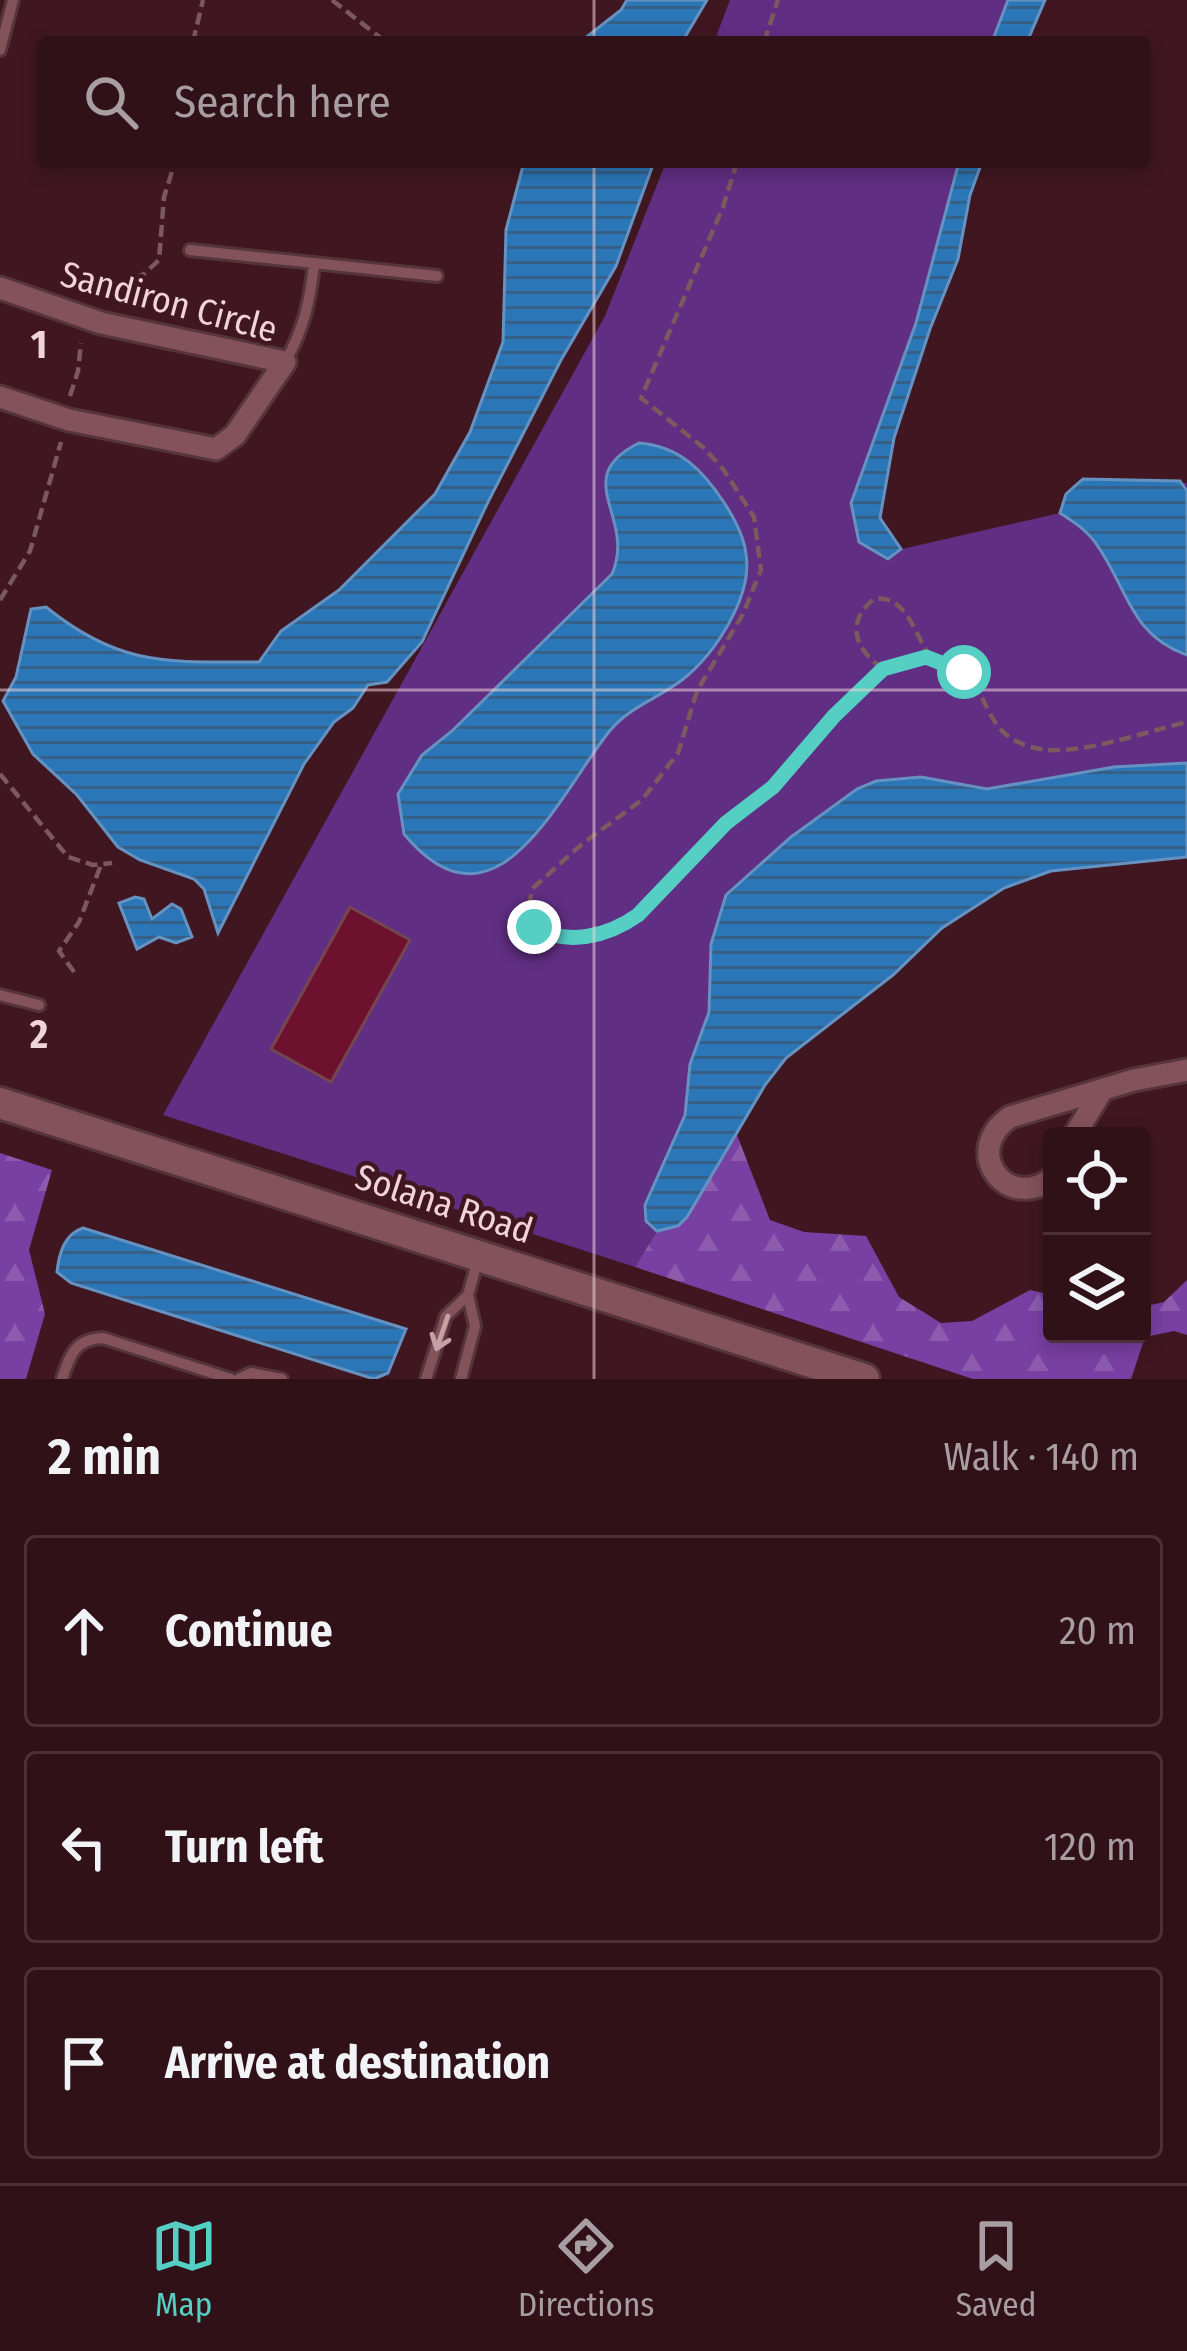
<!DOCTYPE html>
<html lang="en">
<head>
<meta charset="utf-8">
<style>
  body { margin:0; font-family:"Fira Sans Condensed",sans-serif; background:#381a21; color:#f1f3f6 }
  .controls { position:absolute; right:36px; bottom:36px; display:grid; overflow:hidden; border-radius:12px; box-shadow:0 6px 18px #0003 }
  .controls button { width:108px; height:108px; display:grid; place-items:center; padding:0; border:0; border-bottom:3px solid #4b3137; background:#301118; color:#f1f3f6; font:60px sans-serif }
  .stop { position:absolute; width:36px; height:36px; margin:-27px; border:9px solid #55cec4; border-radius:50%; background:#fff }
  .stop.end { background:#55cec4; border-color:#fff; box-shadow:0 3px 12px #0008 }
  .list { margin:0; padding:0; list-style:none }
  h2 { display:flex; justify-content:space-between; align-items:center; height:156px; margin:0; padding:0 48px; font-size:51px }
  h2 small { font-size:39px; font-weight:400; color:#a89da2 }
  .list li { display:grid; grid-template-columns:78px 1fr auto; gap:36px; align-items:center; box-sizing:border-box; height:192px; margin:0 24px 24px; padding:0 24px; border:3px solid #4b3137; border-radius:12px }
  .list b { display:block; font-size:45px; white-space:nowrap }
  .list em { font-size:39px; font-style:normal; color:#a89da2 }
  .icon { flex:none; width:66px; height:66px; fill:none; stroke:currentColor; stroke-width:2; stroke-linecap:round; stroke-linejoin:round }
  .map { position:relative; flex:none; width:1187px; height:1379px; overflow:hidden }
  .search { position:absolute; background:#301118; box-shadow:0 6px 18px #0003; left:36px; right:36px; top:36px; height:132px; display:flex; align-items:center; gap:30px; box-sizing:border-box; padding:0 42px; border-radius:12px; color:#a89da2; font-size:45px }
  .sheet { height:804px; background:#301118 }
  nav { display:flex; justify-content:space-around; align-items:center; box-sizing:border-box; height:168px; border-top:3px solid #4b3137; background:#301118; font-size:33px; color:#a89da2 }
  nav a { display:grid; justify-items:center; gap:6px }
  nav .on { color:#55cec4 }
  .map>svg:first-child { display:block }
</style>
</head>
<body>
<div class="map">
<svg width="1187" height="1379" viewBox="0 0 1187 1379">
  <defs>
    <pattern id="forest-firs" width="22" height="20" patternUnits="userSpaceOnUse" patternTransform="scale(3)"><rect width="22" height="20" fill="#7840a2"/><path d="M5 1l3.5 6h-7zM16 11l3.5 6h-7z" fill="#8c5bae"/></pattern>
    <pattern id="water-rules" width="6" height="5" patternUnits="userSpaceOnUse" patternTransform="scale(3)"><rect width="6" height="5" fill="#2a76b7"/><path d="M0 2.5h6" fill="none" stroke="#366088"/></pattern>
  </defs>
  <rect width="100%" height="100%" fill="#401720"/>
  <path fill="#602e83" d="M730 0H1045L1027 42H714Z
    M666 162H982L970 195 958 259 930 329 894 438 880 519 902 549 1060 513 1066 494 1083 479 1187 483V763L1114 767 987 789 956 785 857 789 727 895 711 944 709 1012 690 1064 685 1115 646 1205V1221L657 1231 635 1267 163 1115 605 316Z"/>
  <path fill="url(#forest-firs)" d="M737 1135 770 1220 804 1232 866 1236 899 1297 941 1323 972 1321 1030 1290 1052 1295V1334H1142V1307L1164 1302 1187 1280V1335L1174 1331 1145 1337 1131 1379H973L635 1267 657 1231 678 1226 687 1217Z
    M0 1153 52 1170 29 1250 45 1314 26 1379H0Z"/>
  <path fill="url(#water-rules)" stroke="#6692c1" stroke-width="3" d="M627 0H707L682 42H580L621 10Z
    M1008 0H1045L1027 42H992Z
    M524 162H654L616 266 561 360 488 502 422 642 387 682 368 685 353 708 334 722 304 764 218 933 204 889 194 879 140 860 118 847 77 795 33 754 3 701 16 677 31 609 46 607C120 667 168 662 259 662L281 631 339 590 435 494 470 432 503 342 506 230Z
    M959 162H982L970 195 958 259 930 329 894 438 880 518 901 549 888 559 859 542 851 503 916 323Z
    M639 443C679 446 703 470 725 504 734 518 744 536 746 554 753 597 714 655 682 680 657 699 627 708 608 733 557 798 495 944 404 834L398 794 422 755 452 731 612 574C637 517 568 478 639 443Z
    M1083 479 1180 481 1187 491V655C1130 635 1128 589 1097 545 1088 531 1074 522 1060 513L1066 494Z
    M1187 763V857L1051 871 1004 888 942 928 893 975 786 1058 765 1085 687 1217 678 1226 657 1231 646 1221 645 1205 685 1115 690 1064 709 1012 711 944 726 895 791 837 857 789 876 781 921 777 987 789 1114 767Z
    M135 897 144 899 152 919 172 904 181 909 192 937 176 943 159 937 137 949 119 903Z
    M83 1228 406 1329 388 1373 374 1379 71 1283 57 1272C59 1254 64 1234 83 1228Z"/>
  <path fill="#6d112f" stroke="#75464f" stroke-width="3" d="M350 907 410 940 331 1082 271 1049Z"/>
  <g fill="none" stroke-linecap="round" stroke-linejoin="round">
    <g stroke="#56343b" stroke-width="16">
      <path id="lane" d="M0 50 13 0
        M190 250 437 276
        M285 362C304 329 310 301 314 264
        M0 995 39 1005
        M62 1379C70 1355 75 1339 103 1338L231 1379
        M239 1379 251 1373 282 1379
        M426 1379 446 1316 468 1295
        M461 1379 475 1326 468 1295 478 1259"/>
    </g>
    <g stroke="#56343b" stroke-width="27">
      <path id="street" d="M0 288 101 323 285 362 235 435 216 449 69 420 0 397
        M1074 1136 1101 1092
        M1052 1178C1008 1213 960 1152 1010 1117L1134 1080 1187 1070"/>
    </g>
    <g stroke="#56343b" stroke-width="36">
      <path id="secondary" d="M0 1103 864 1379"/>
    </g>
    <path stroke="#7c585f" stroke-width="4.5" stroke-dasharray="12 6" stroke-linecap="butt" d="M332 0 386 42
      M193 42 203 0
      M764 42 778 0
      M737 162 723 207 641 398 704 448 723 469 754 517 761 570 743 614 697 691 678 753 642 800 582 844 533 888 526 916C537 932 553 939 573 937 639 933 665 881 709 839 729 820 752 806 772 787 807 754 844 691 885 667 911 653 950 653 969 678 994 709 988 736 1035 748 1074 758 1147 731 1187 722
      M110 300 117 284 144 274 159 260 164 197 175 162
      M70 396 78 371 81 343
      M0 600 30 551 61 442
      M883 669C856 650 844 623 874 599 908 594 914 637 932 658
      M0 774 68 857 93 865 112 863
      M74 972 59 951 79 922 101 865"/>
    <use href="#lane" stroke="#83525b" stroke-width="10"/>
    <use href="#street" stroke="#83525b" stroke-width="21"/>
    <use href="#secondary" stroke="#83525b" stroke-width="30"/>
  </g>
  <defs><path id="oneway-shaft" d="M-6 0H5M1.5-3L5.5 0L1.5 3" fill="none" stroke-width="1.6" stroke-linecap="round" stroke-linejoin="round" transform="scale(3)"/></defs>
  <use stroke="#c5a0a6" href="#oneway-shaft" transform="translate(442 1333) rotate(109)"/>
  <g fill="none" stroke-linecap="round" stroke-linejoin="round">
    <path stroke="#55cec4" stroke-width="15" d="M534 927C567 946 607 937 638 915L726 823 773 787 834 716 883 669 926 657 964 672"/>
  </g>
  <path fill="none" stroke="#f1d4d8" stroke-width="3" stroke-opacity="0.55" d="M594 0V42M594 162V1379M0 690H1187"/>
  <g text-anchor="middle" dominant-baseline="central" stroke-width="9" stroke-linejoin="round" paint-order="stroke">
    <g font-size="36" fill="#f1d4d8" stroke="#401720">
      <text transform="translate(169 302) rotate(15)">Sandiron Circle</text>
      <text transform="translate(444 1204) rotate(18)">Solana Road</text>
    </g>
  </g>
  <g font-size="39" text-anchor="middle" font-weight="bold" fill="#f1d4d8" stroke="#401720" stroke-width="9" stroke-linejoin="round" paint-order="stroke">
    <text x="39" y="358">1</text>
    <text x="39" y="1048">2</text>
  </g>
</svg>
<div class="controls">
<button><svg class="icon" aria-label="locate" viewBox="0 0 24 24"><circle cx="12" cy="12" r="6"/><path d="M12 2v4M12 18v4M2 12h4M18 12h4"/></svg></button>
<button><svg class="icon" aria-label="layers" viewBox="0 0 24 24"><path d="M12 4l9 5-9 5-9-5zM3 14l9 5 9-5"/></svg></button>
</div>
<div class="stop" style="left:964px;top:672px"></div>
<div class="stop end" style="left:534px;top:927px"></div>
<div class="search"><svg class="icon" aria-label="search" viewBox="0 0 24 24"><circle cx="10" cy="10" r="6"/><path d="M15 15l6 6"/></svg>Search here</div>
</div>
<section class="sheet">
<h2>2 min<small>Walk · 140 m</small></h2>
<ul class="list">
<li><svg class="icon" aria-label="ahead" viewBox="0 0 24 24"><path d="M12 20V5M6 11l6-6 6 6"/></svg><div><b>Continue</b></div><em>20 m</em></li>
<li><svg class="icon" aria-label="left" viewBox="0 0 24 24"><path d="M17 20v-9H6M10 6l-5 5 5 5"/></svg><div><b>Turn left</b></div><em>120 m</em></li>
<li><svg class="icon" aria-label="arrive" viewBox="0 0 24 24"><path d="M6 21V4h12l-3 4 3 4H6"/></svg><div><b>Arrive at destination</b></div></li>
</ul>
</section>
<nav>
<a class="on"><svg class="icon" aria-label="map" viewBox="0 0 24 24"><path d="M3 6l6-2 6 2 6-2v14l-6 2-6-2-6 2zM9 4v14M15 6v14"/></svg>Map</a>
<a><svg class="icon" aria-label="directions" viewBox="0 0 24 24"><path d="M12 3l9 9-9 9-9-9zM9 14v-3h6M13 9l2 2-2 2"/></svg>Directions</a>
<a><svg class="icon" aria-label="saved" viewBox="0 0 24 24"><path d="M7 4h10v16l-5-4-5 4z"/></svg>Saved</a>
</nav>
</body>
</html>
